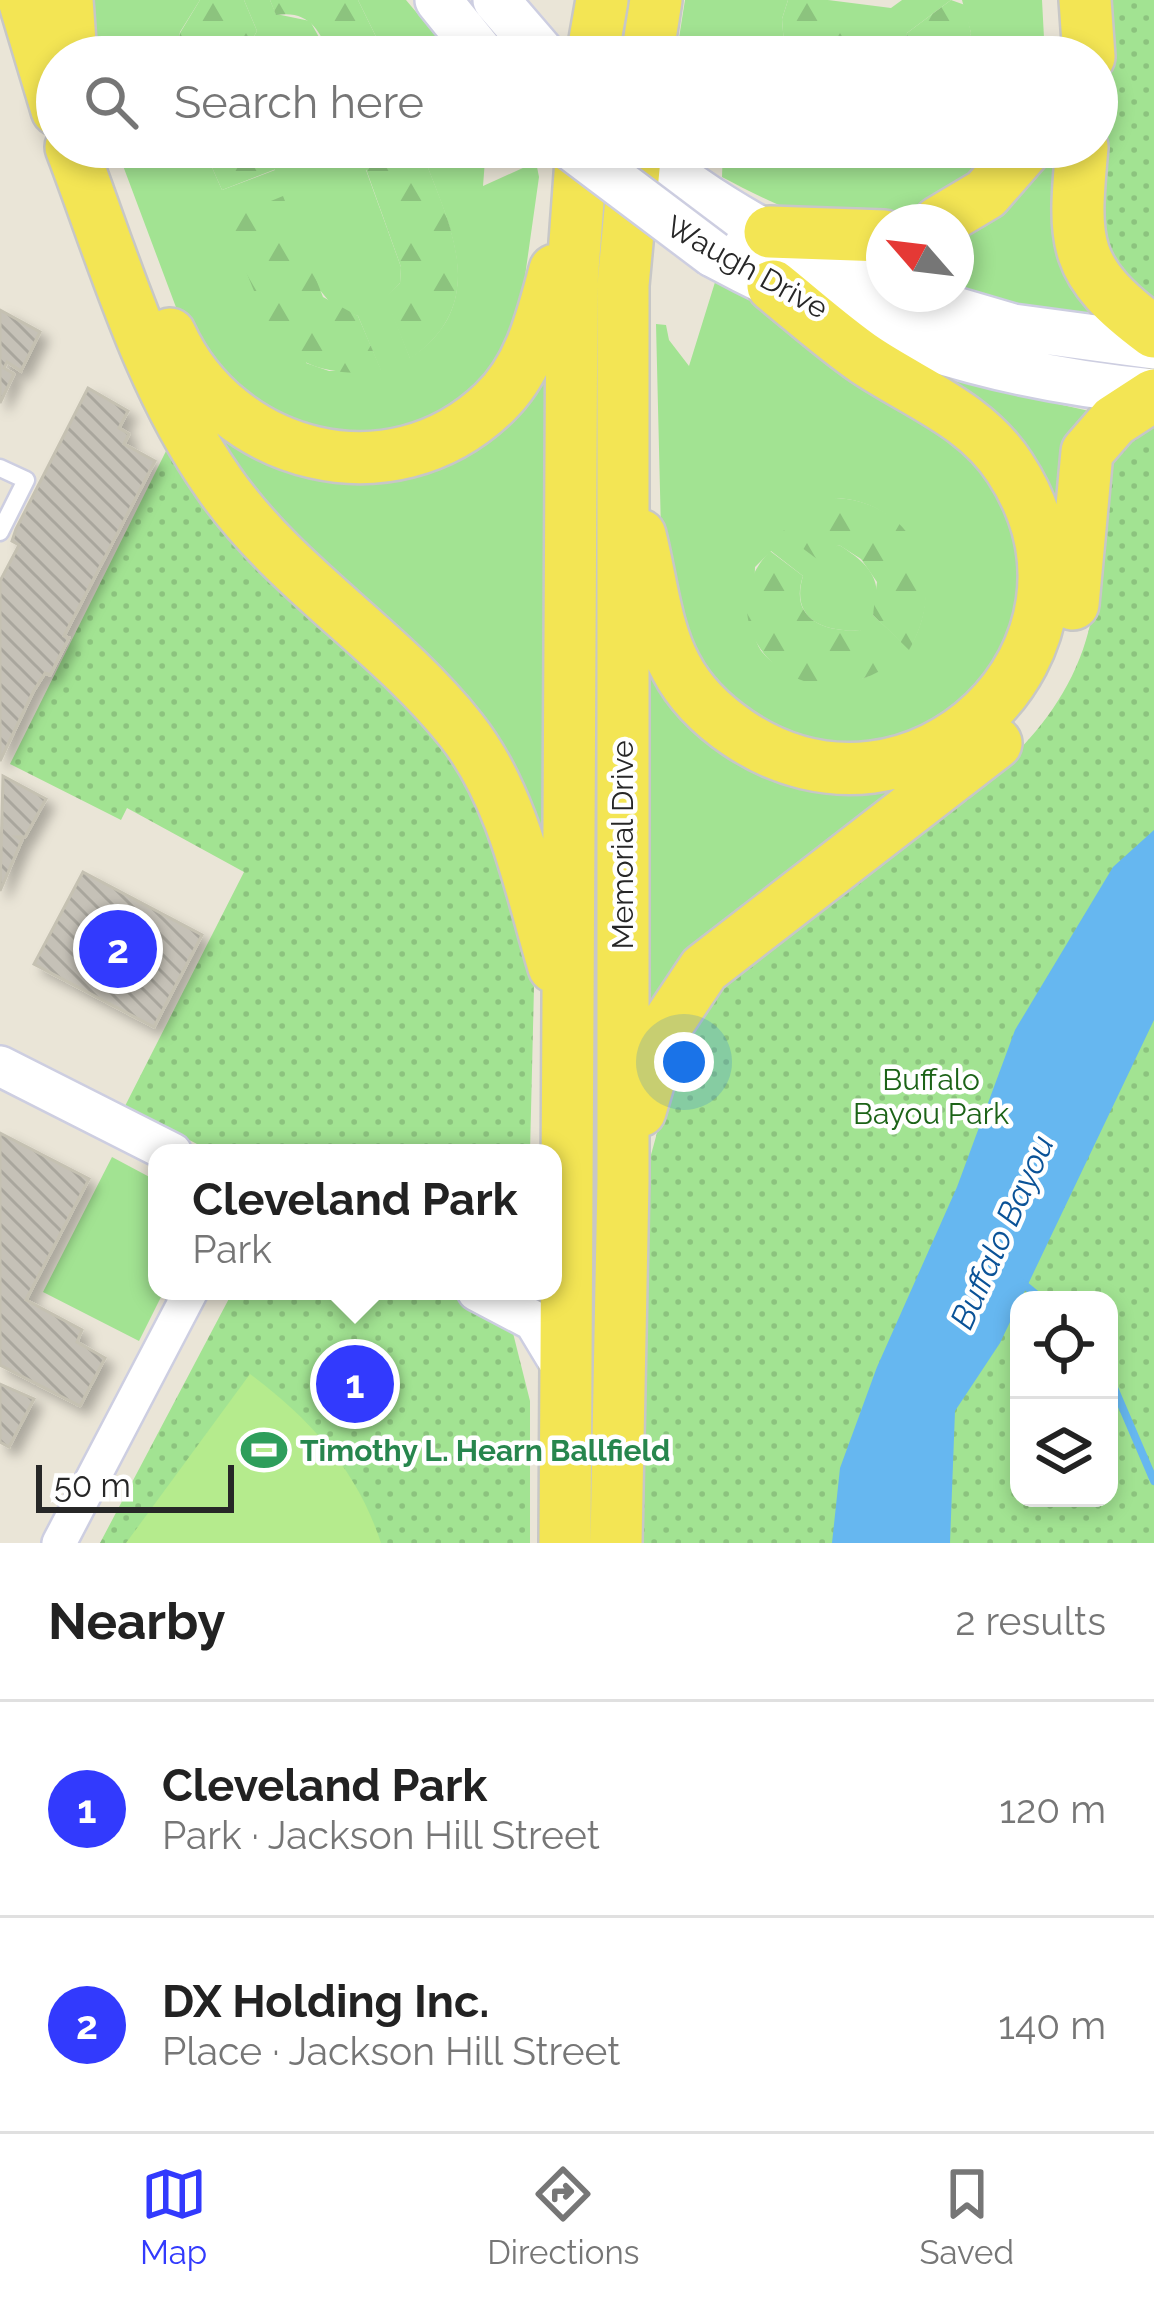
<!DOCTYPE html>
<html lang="en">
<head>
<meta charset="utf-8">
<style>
  body { margin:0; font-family:Raleway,sans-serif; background:#f6f6f6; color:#222 }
  .controls { position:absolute; right:36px; bottom:36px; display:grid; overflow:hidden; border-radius:24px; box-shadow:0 6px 18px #0003 }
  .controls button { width:108px; height:108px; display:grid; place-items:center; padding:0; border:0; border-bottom:3px solid #e0e0e0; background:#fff; color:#222; font:60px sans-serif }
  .compass { position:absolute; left:866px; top:204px; width:108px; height:108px; border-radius:50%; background:#fff; box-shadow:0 6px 18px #0003; rotate:298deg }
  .scale { position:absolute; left:36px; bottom:30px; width:198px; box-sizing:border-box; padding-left:12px; border:6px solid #272727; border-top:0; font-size:33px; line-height:42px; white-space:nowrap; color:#272727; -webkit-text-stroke:9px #fff; paint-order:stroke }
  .you { position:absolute; left:684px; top:1062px; width:42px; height:42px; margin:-30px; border:9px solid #fff; border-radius:50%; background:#1a73e8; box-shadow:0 0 0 18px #1a73e833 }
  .badge { display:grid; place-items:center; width:78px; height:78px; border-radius:50%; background:#323afd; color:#fff; font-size:39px; font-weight:700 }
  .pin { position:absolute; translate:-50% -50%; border:6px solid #fff; box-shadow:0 3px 12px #0006 }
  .popup { position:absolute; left:148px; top:1144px; width:414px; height:156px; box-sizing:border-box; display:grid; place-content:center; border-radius:24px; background:#fff; filter:drop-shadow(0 3px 9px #0005); font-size:39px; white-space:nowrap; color:#767676 }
  .popup b { font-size:45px; color:#222 }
  .popup::after { content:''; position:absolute; left:50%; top:100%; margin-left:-24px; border:24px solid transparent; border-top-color:#fff }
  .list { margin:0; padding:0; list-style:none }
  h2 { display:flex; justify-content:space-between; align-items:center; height:156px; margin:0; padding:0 48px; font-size:51px }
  h2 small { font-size:39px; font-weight:400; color:#767676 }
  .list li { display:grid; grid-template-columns:78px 1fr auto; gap:36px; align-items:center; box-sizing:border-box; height:216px; padding:0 48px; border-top:3px solid #e0e0e0 }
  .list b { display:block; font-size:45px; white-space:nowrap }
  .list p { margin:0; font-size:39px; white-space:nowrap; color:#767676 }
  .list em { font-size:39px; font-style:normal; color:#767676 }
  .icon { flex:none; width:66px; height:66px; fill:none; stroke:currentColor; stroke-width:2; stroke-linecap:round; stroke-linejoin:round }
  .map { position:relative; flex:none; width:1154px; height:1543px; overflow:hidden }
  .search { position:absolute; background:#fff; box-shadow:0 6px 18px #0003; left:36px; right:36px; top:36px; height:132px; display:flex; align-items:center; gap:30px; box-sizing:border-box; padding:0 42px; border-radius:66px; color:#767676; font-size:45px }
  .sheet { height:588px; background:#fff }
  nav { display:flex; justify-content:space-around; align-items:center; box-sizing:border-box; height:168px; border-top:3px solid #e0e0e0; background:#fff; font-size:33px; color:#767676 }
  nav a { display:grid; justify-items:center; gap:6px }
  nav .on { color:#323afd }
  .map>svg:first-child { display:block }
</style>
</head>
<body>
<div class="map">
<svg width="1154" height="1543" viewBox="0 0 1154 1543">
  <defs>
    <pattern id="forest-firs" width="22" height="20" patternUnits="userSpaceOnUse" patternTransform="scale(3)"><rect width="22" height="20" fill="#a2e392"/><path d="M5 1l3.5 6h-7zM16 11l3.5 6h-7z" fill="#8cc37e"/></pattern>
    <pattern id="park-dots" width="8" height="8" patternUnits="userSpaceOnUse" patternTransform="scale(3)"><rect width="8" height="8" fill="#a2e392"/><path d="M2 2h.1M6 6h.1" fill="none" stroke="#8cc37e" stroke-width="1.8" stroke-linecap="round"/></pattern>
    <pattern id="building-back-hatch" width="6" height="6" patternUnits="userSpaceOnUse" patternTransform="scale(3)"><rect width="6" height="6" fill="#c5c1b7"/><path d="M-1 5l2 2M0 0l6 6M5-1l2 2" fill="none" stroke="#a9a69d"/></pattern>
    <filter id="shadow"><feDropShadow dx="8" dy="8" stdDeviation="6" flood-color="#0004"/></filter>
  </defs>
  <rect width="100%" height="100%" fill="#eae5d7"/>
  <path fill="#a2e392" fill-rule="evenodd" d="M79 0H200L180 32 175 57H82Z
    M244 0H270L276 14 310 21 330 57H242L257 31Z
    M358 0H406L454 57H386Z
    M685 0H788L782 19 785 57H676Z
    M828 0 891 8 902 0H951L907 33 903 57H830L837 52Z
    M962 0H1042L1045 57H967L971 33Z
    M116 147H203L222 190 275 170 267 147H415L366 170 401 267 400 283 386 297 410 358C494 302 447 221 420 147H486L483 186 536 162 539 177 515 347 431 434 286 435 186 334ZM319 289 333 306 358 316 381 371H329L306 363Z
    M723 147H1014C989 167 963 196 934 211 864 249 784 210 722 177Z
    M1043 147H1069L1093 317 956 292V229Z
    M716 279 926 408 1017 505 1020 640 925 742 787 749 693 671 661 532 656 324 666 325 669 340 689 366ZM836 498C915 502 948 585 909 649L873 615C885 580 868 563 839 545L825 551ZM771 551 803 576C790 619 823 633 860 630L869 676C844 686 829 682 803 675 739 658 754 622 755 567Z
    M170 358 337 476 538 376 546 385 547 903 221 461Z
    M947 379 1098 413C1042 481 1076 578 1044 657 1000 767 823 851 732 928 718 940 702 951 691 965 678 981 670 1004 653 1015 629 985 638 691 643 638L651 640C664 683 697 723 733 747 962 901 1154 551 939 388Z
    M112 1157 157 1181V1291H164L139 1341 43 1292Z"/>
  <path fill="url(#forest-firs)" d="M200 0H244L257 31 242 57H175L180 33Z
    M270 0H358L386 57H330C320 29 308 10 276 15Z
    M788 0H828L849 29C831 65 822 57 785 57L782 19Z
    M951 0 965 5 971 33 967 57H903L907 33Z
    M203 147H267L276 169 222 190Z
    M420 147C448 222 494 301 410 359L385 297 400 283 401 267 366 169Z
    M283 196 323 297 358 316 382 372C339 375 300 371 272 335L225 220Z
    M836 498C917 502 949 584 909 650L873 615 877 582 861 559 839 545 817 559 782 533 794 517Z
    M770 551 803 576C789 618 823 633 860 630L893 665C879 671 864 680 849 683 769 699 713 610 770 551Z"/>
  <path fill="url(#park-dots)" fill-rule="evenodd" d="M1100 0H1154V304L1129 286 1109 253 1090 192 1103 63Z
    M1154 425V1543H636L643 1184 683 1038 719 984 1014 755C1052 717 1079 675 1091 621 1101 577 1085 470 1121 442 1131 435 1144 430 1154 425ZM1019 1300H1109V1498H1019Z
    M173 437 460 744 523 915 534 987 530 1153H214L125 1106 244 872 127 808 121 820 10 764Z
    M233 1291H434L509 1317 530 1401V1543H100Z"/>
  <path fill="#b5eb8d" d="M250 1374C311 1420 357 1470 381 1543H126Z"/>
  <path fill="#66b7f0" d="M1154 830V1020L1000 1343 955 1411 950 1543H832L840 1468 877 1367 957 1187 1015 1030 1113 867Z"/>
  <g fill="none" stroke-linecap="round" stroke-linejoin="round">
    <path stroke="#66b7f0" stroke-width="8" d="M1021 1282 1043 1300
      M1109 1376 1154 1481"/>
  </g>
  <path fill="url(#building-back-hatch)" stroke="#c5c1b2" stroke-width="3" filter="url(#shadow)" d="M0 310 40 332 21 371 7 362 4 368 14 374 0 403Z
    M88 388 128 411 119 428 129 434 124 444 155 461 64 636 69 638 50 675 45 673 33 692 0 761V581L19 545 12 541 16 529Z
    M3 776 46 799 25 837H17L22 840 0 891Z
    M83 872 202 935 154 1027 34 964Z
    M0 1133 89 1179 26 1300 82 1330 77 1342 105 1358 80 1406 0 1365Z
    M0 1384 34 1399 9 1447 0 1442Z"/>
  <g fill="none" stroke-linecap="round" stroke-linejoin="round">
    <g stroke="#cdcee1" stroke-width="21">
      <path id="service" d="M0 468 26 480 0 532"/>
    </g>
    <g stroke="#cdcee1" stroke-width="38">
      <path id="minor" d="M59 1543 191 1291"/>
    </g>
    <g stroke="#cdcee1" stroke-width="44">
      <path id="tertiary" d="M0 1066 172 1153
        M477 1291 534 1321 566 1374"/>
    </g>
    <g stroke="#cdcee1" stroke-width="50">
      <path id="secondary" d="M438 0 484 57
        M496 0 545 57
        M640 147C709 207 799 254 884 288
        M713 254C858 332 989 377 1154 392
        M901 294 1013 327 1154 346"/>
    </g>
    <g stroke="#c7c7c7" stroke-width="56">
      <path id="primary" d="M24 0 57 110
        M67 0 71 57
        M1085 0 1089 57
        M592 57 602 0
        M647 57 656 0
        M71 147C114 260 148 382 218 482 284 578 389 639 461 730 514 797 530 887 554 967
        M1082 147C1073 245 1072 271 1154 332
        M939 222 986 194 1027 147
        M770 232 884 236
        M170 334C227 459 391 502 494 403 531 368 542 318 555 270
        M640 535C651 578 655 629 676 667 690 694 713 716 738 733 915 852 1128 648 1010 468 976 415 917 394 866 360 834 338 804 311 773 286
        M1073 604 1087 452 1114 421 1154 395
        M640 1111 664 1029 704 969 996 743
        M565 1543 572 283 582 147
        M616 1543 623 1181V285L636 147"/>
    </g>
    <use href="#service" stroke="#fff" stroke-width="16"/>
    <use href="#minor" stroke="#fff" stroke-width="33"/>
    <use href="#tertiary" stroke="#fff" stroke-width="39"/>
    <use href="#secondary" stroke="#fff" stroke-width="45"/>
    <use href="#primary" stroke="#f3e554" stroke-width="51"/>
    <g stroke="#cdcee1" stroke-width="50" stroke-linecap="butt">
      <path id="secondary-bridge" d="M571 147 713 254"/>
    </g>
    <use href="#secondary-bridge" stroke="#fff" stroke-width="45"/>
  </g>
  <defs>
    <g id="stadium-bare" transform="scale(3.6)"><path d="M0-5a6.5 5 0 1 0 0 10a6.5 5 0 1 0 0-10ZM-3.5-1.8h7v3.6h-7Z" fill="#2e9e5b" stroke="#fff" stroke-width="2.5" paint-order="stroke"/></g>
  </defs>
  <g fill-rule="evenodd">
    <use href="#stadium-bare" x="264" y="1450"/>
  </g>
  <g text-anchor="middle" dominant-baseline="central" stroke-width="9" stroke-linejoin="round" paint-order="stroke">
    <g font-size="30" fill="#272727" stroke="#fff">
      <text transform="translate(747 267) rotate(29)">Waugh Drive</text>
      <text transform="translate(622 845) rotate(-90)">Memorial Drive</text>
    </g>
    <g font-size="30" fill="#1c6317" stroke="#fff">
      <text x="931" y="1079">Buffalo<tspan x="931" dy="34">Bayou Park</tspan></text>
    </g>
    <g font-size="30" font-weight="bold" fill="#27864d" stroke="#fff" text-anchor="start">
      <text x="300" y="1450">Timothy L. Hearn Ballfield</text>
    </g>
    <g font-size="33" font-style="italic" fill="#0a5297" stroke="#fff">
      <text transform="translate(1002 1232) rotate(-66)">Buffalo Bayou</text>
    </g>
  </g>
</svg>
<div class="controls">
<button><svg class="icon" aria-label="locate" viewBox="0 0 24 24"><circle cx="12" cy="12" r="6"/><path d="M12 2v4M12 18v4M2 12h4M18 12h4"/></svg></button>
<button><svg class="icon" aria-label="layers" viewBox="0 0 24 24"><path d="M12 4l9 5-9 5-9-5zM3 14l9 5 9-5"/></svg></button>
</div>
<svg class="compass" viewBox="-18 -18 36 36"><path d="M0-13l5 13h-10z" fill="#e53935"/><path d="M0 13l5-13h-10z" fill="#767676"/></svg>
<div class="scale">50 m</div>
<div class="you"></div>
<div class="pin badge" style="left:355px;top:1384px">1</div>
<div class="popup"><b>Cleveland Park</b>Park</div>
<div class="pin badge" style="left:118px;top:949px">2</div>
<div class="search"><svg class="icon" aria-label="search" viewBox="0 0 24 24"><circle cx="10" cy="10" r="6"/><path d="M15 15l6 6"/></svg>Search here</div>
</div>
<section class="sheet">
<h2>Nearby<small>2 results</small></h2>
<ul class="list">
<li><span class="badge">1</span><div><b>Cleveland Park</b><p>Park · Jackson Hill Street</p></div><em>120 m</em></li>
<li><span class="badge">2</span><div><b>DX Holding Inc.</b><p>Place · Jackson Hill Street</p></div><em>140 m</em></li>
</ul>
</section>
<nav>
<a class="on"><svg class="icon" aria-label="map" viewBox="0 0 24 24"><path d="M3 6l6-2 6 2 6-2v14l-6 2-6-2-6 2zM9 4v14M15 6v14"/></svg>Map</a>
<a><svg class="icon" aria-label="directions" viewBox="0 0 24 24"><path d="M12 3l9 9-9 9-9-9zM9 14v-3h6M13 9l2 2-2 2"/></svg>Directions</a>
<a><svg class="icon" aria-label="saved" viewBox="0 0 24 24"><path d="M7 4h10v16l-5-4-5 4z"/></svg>Saved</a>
</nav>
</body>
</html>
